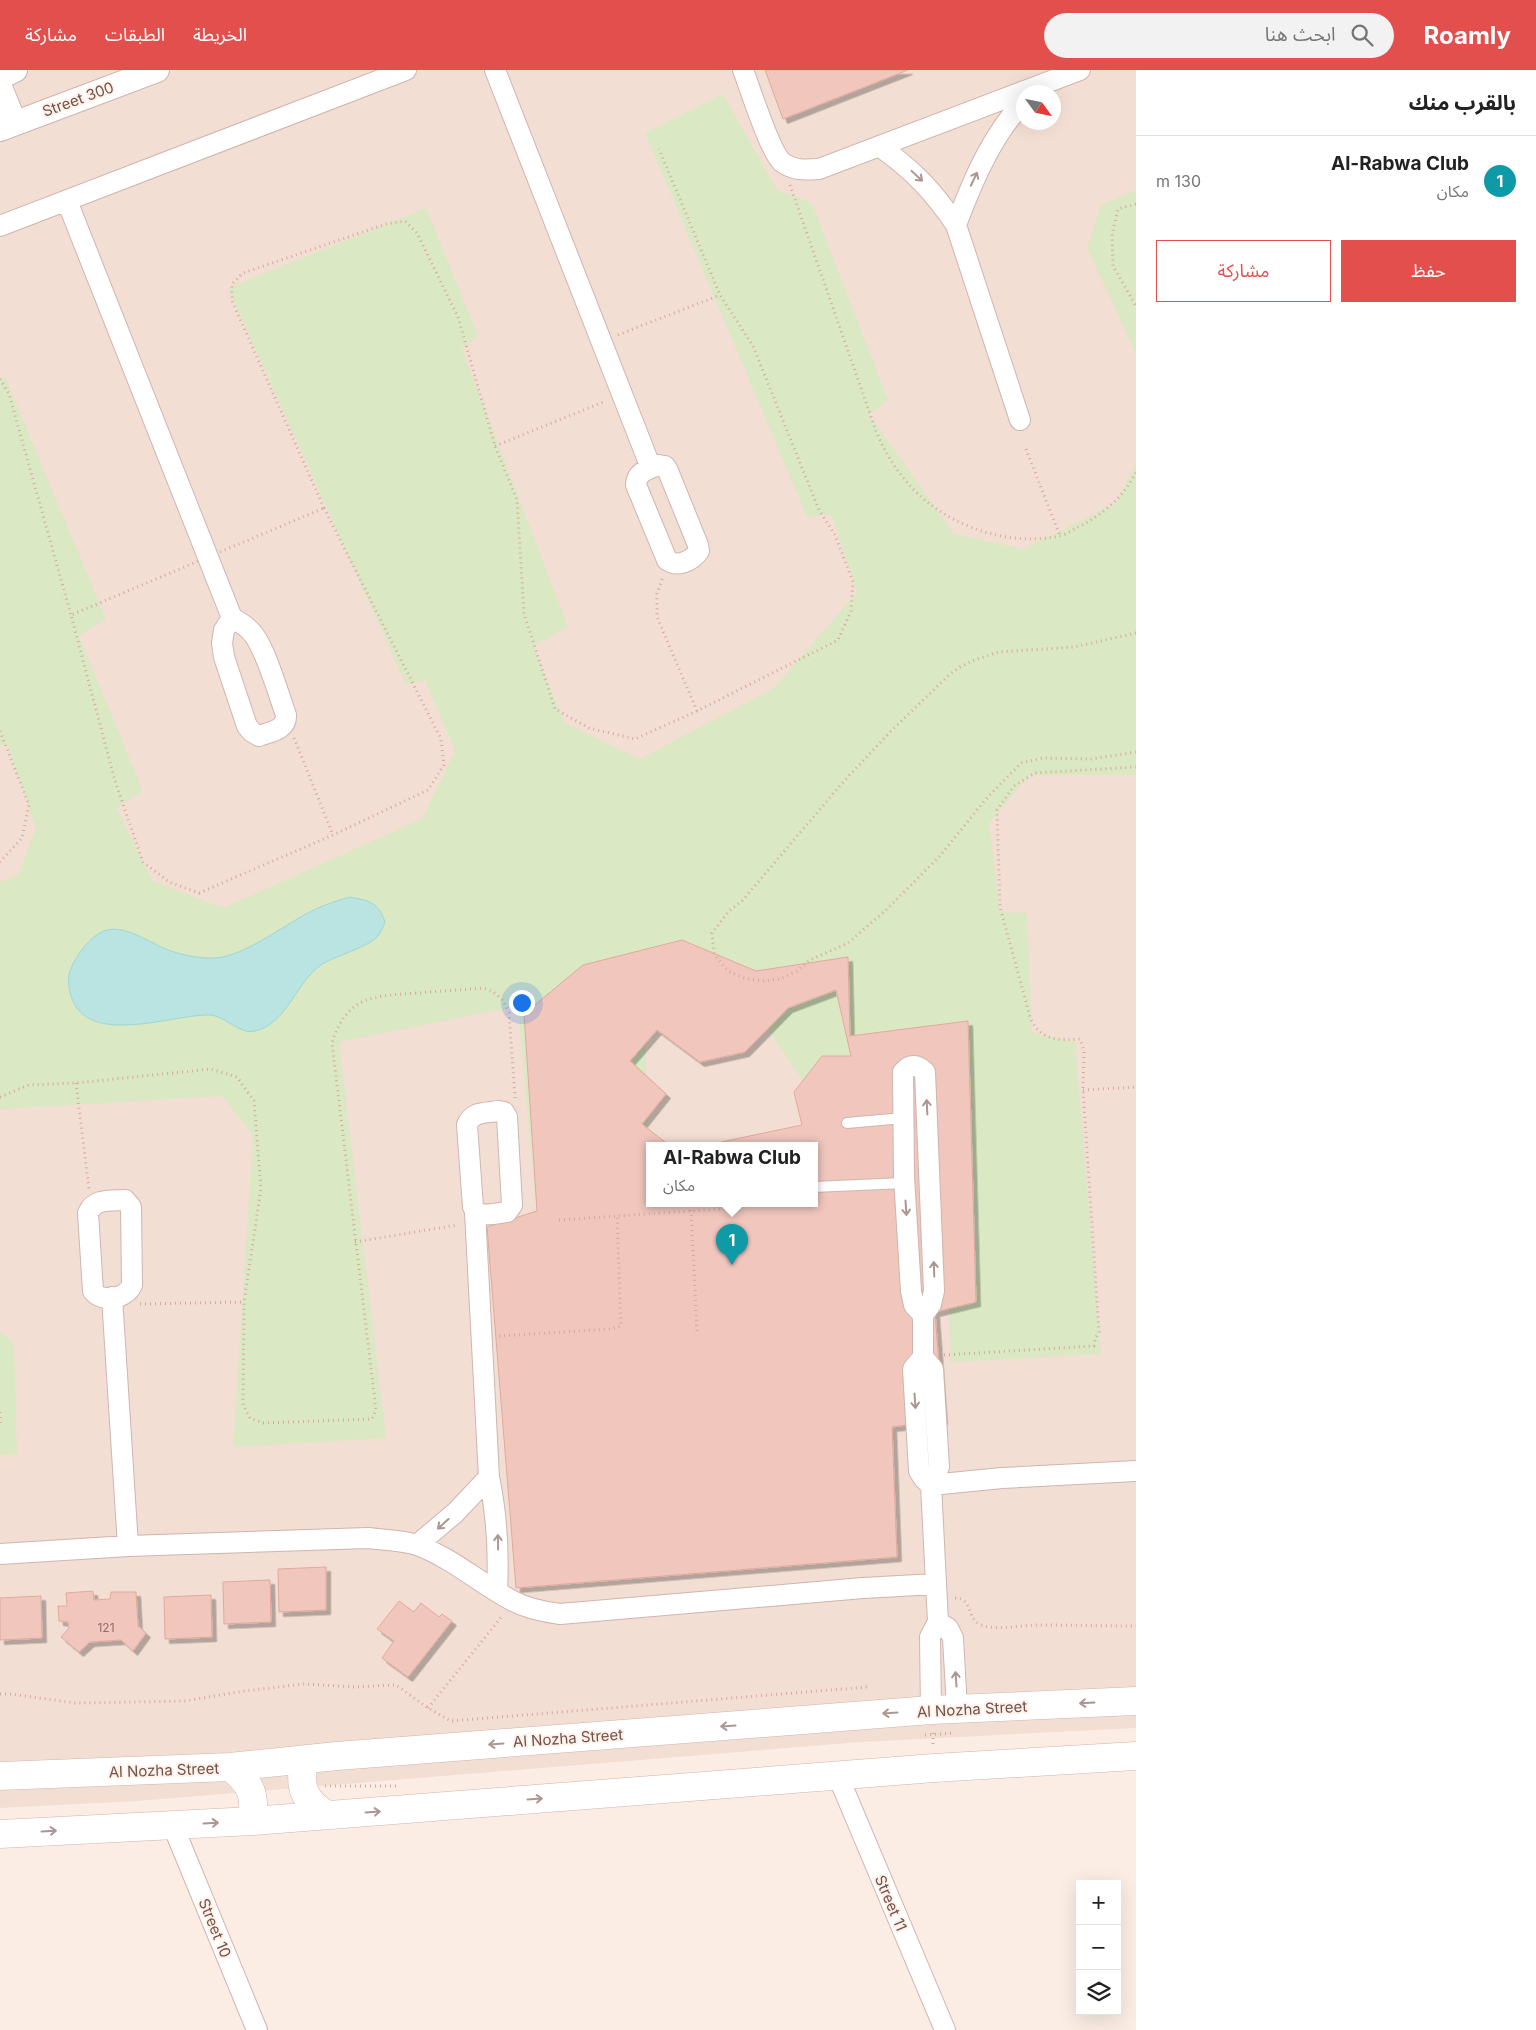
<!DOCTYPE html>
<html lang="ar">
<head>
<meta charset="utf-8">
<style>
  body { margin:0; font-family:Inter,"Noto Sans Arabic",sans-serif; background:#f2f2f2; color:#222; direction:rtl }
  .controls { position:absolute; right:15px; bottom:15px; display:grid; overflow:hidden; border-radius:0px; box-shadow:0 5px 20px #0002 }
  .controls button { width:45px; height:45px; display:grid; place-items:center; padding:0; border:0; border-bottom:1px solid #e0e0e0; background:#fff; color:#222; font:25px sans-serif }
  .compass { position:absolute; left:1016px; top:15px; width:45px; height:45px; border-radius:50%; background:#fff; box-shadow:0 5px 20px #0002; rotate:123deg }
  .you { position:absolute; left:521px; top:932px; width:18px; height:18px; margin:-12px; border:4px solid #fff; border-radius:50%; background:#1a73e8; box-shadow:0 0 0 8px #1a73e833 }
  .badge { display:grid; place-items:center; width:32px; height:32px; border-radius:50%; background:#e24f4d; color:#fff; font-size:16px; font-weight:700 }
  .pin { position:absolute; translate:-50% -41px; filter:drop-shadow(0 1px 2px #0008) }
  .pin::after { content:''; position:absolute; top:26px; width:18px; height:15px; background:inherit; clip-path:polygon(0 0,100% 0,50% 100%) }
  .popup { position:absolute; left:646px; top:1072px; width:172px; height:65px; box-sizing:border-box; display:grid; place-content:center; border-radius:0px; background:#fff; filter:drop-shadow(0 1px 4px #0005); font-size:16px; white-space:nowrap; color:#767676 }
  .popup b { font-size:19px; color:#222 }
  .popup::after { content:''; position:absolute; left:50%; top:100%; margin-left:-10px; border:10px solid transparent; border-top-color:#fff }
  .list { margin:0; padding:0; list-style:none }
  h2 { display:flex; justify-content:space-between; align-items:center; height:65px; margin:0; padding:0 20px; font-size:21px }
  h2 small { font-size:16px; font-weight:400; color:#767676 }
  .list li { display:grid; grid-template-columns:32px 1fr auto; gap:15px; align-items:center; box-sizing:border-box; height:90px; padding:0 20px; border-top:1px solid #e0e0e0 }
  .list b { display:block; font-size:19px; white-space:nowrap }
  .list p { margin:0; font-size:16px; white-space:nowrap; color:#767676 }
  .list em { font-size:16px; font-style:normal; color:#767676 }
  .actions { display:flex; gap:10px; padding:15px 20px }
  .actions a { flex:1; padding:11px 0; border:1px solid #e24f4d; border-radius:0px; text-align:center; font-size:18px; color:#e24f4d }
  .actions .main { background:#e24f4d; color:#fff }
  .icon { flex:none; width:28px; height:28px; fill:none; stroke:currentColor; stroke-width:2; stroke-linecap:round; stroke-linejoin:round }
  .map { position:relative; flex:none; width:1136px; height:1960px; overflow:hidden; direction:ltr }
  header { display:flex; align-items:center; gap:30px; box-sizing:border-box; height:70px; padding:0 25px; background:#e24f4d; color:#fff }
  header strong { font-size:24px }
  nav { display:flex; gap:28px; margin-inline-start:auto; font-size:18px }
  .search { width:350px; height:45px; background:#f2f2f2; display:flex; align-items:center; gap:12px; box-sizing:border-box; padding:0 18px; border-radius:28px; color:#767676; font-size:19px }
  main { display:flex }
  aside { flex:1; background:#fff }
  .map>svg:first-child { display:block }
</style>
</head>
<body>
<header>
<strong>Roamly</strong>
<div class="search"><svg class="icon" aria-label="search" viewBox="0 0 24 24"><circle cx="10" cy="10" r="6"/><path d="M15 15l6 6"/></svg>ابحث هنا</div>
<nav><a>الخريطة</a><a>الطبقات</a><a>مشاركة</a></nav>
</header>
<main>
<aside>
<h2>بالقرب منك<small></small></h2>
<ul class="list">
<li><span class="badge" style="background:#0f9aa8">1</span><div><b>Al-Rabwa Club</b><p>مكان</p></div><em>130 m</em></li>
</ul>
<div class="actions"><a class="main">حفظ</a><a>مشاركة</a></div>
</aside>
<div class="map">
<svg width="1136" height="1960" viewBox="0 0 1136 1960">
  <defs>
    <filter id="shadow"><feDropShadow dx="4.5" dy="4.5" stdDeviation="0" flood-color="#0004"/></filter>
  </defs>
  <rect width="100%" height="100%" fill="#fbede4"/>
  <path fill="#f3ded3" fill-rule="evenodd" d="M0 0H1136V1658L861 1672 137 1731 0 1738ZM1024 22H1054V52H1024ZM650 1076H814V1134H650Z"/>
  <path fill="#dae8c3" d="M723 24 777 120 812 133 888 330 869 344 954 464 1023 479 1116 433 1136 393V705H1030L989 753 1000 842 1027 843 1032 962 1075 972 1101 1284 951 1292 949 1222 753 938 643 896 650 1134H678L672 1155 538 1158 518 936 339 972 386 1368 233 1377 253 1065 222 1026 0 1039V812L18 805 36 758 7 675 0 676V309L5 307 106 549 79 566 143 721 116 738 153 811 223 838 422 749 455 681 425 610 406 615 228 218 426 138 478 266 462 279 568 557 533 576 565 653 640 689 774 618 857 522 831 444 807 447 645 63Z
    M1136 120V284L1087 178 1101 135Z
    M0 1262 14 1273 17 1384 0 1385Z"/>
  <path fill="#b9e4e1" stroke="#a0d6d3" d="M350 827C370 831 378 832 385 852 383 857 381 862 378 866 369 877 334 886 321 895 296 912 287 954 255 961 240 965 225 946 210 945 173 944 87 978 71 926 69 918 67 910 70 901 75 887 90 866 104 861 123 853 150 873 168 880 182 885 200 889 216 888 246 885 281 857 308 843 321 836 335 831 350 827Z"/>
  <path fill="#f0c6bd" stroke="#e2a99d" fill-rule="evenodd" filter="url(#shadow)" d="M765 0H908L783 49Z
    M682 870 756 901 848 887 850 966 968 951 976 1232 935 1242 943 1350 892 1357 897 1487 516 1518 487 1157 537 1141 524 944 583 895ZM650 1076H814V1134H650Z
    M836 920 851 986H822L794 1022 802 1055 721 1072 718 1076H670L642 1054 666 1024 630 991 657 960 700 992 745 982 788 938Z
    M326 1497V1540L279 1542 278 1499Z
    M270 1510 271 1552 224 1554 223 1512Z
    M93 1521 94 1530 110 1529 111 1522H136L138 1556 146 1563 133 1581 121 1570 90 1572 79 1582 61 1567 69 1558 68 1552 59 1551 58 1536H67L66 1523Z
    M211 1525 212 1567 165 1569 164 1527Z
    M41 1526 42 1568 0 1570V1528Z
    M399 1531 414 1542 421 1533 439 1547 442 1544 452 1551 408 1607 382 1588 394 1571 377 1559Z"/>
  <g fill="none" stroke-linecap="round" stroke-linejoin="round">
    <g stroke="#cfb5ae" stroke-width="12">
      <path id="service" d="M847 1053 903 1048
        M814 1117 904 1113"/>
    </g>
    <g stroke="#cfb5ae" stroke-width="22">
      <path id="minor" d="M495 0 651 398
        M743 0C750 18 770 82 782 92 794 101 805 100 819 99L1080 0
        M879 76C912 99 934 122 956 155L1020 350
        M67 131 232 548
        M956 155C973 110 991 67 1024 31
        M0 156 406 0
        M659 395 665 396 668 401 698 475 699 481C692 491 677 498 667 490L636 415C636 402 648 399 659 395Z
        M232 548C240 552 248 557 254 565 267 583 278 623 286 645 287 660 270 662 259 666L252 662 247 656 224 587 222 573 224 560Z
        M499 1041 504 1042 507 1047 512 1135 507 1142C497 1143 478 1149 473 1137L467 1055C472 1041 486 1043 499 1041Z
        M125 1130 131 1137 132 1215C126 1229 102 1233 93 1221L88 1143C94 1128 111 1131 125 1130Z
        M475 1142 489 1407C497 1445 499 1482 497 1521
        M112 1227 128 1476
        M923 1245 914 1235 911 1221 904 1107 903 1002C910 994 917 994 925 1002L934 1221 931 1234 923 1245V1287L933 1299 939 1397 931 1415 938 1552 930 1567 931 1640
        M923 1287 913 1299 919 1401 924 1409 931 1415 1002 1408 1136 1401
        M417 1475 455 1443 489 1407
        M0 1484 128 1476 368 1468C384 1470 402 1470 417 1475 452 1488 481 1514 513 1531 528 1539 544 1542 560 1544L863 1518 936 1514
        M938 1552 948 1558 953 1568 957 1639
        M838 1706 945 1960
        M173 1756 257 1960"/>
    </g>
    <g stroke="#cfb5ae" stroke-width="26">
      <path id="tertiary" d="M0 7 15 0
        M0 17 14 52
        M0 59 157 0"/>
    </g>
    <g stroke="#d1b4ab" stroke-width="29">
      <path id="secondary" d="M305 1689C298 1716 303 1730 327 1745
        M230 1697C251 1713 256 1725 252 1751
        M0 1706 230 1697 337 1686 931 1640 1136 1631
        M0 1764 252 1751 934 1698 1136 1686"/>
    </g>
    <path stroke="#d5a9a0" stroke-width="3" stroke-dasharray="1 4" stroke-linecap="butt" d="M790 115 876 361C885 383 897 402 913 419 949 456 1007 477 1059 466 1065 465 1071 461 1076 458 1101 446 1123 428 1136 402
      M1136 134 1118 139 1112 164 1113 196 1136 236
      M618 265 720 225
      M0 309 9 324 71 545
      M495 376 606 331
      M1026 379 1060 466
      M324 438 232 231V214L243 203 386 154 405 151 417 163 458 247 495 376 517 430 524 544 555 639 589 658 635 669 697 641 838 570 851 541 853 512 835 465 819 440 753 276 720 225 659 79
      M324 438 441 669 444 695 428 720 333 765 199 823 169 812 143 792 115 711 71 545Z
      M662 509 657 524V547L697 641
      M1136 563 1074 577 998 582 972 591 960 597 949 605 892 660 844 711 742 831 729 841 712 863 714 884 728 901 744 908 762 911 780 909 797 901 810 890 848 873 886 840 939 787 986 729 1021 693 1043 688 1091 689 1136 682
      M0 661 29 735 22 768 0 792
      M294 668 333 765
      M76 1013 89 1119
      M1083 1020 1136 1017
      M0 1027 29 1015 76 1013 211 999 237 1007 254 1031 261 1118 244 1232 243 1335 250 1348 263 1353 372 1349 376 1340 332 973C347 925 374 926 417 923 439 921 461 920 483 918 497 922 503 929 509 943L515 1028
      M691 1140 697 1261
      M559 1150 734 1138 747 1134
      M355 1172 457 1155
      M140 1234 244 1232
      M499 1266 610 1259 621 1256 617 1146
      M944 1285 1094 1276 1095 1269 1099 1262 1083 1020 1084 981 1080 969C1058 971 1039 970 1030 947L1000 837 997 740 1014 716 1035 703 1136 697
      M0 1342V1357
      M955 1528C976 1528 963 1554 989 1557 1005 1559 1023 1555 1039 1555 1072 1555 1104 1556 1136 1556
      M0 1624H11L75 1633 185 1631 244 1621 304 1614 354 1617 396 1615 428 1638 451 1651 867 1617
      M428 1638 503 1545
      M933 1663V1677
      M925 1665 952 1663
      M325 1716H399"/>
    <use href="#service" stroke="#fff" stroke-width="10"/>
    <use href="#minor" stroke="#fff" stroke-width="20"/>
    <use href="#tertiary" stroke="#fff" stroke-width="24"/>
    <use href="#secondary" stroke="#fff" stroke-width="28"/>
  </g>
  <defs><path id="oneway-shaft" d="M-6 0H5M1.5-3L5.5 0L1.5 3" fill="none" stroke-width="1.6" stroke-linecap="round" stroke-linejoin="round" transform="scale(1.25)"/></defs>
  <g stroke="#ab9692">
    <use href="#oneway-shaft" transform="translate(917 106) rotate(43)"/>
    <use href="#oneway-shaft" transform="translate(974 109) rotate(-65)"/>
    <use href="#oneway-shaft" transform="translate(927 1037) rotate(-93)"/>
    <use href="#oneway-shaft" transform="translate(906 1138) rotate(86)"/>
    <use href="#oneway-shaft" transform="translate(934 1199) rotate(-92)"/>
    <use href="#oneway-shaft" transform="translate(915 1331) rotate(86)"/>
    <use href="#oneway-shaft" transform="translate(443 1454) rotate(138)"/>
    <use href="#oneway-shaft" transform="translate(498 1472) rotate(-91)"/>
    <use href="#oneway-shaft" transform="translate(956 1609) rotate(-94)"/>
    <use href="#oneway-shaft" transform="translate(1087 1633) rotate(177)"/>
    <use href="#oneway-shaft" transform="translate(890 1643) rotate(176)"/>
    <use href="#oneway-shaft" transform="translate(728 1656) rotate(176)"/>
    <use href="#oneway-shaft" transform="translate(496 1674) rotate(176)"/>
    <use href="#oneway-shaft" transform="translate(535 1729) rotate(-4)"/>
    <use href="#oneway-shaft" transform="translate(373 1742) rotate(-4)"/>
    <use href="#oneway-shaft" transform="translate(211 1753) rotate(-3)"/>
    <use href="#oneway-shaft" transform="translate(49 1761) rotate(-3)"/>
  </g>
  <g text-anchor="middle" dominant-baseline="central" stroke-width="4" stroke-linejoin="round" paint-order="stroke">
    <g font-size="12" fill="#926e67">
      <text x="106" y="1557">121</text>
    </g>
    <g font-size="15" fill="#73504a" stroke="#fef2ea">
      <text transform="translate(78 29) rotate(-20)">Street 300</text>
      <text transform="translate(972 1639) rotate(-3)">Al Nozha Street</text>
      <text transform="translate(568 1668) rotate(-4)">Al Nozha Street</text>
      <text transform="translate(164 1700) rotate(-2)">Al Nozha Street</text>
      <text transform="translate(891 1833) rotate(67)">Street 11</text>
      <text transform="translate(215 1858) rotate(68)">Street 10</text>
    </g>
  </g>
</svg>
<div class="controls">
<button>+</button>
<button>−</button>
<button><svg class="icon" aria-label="layers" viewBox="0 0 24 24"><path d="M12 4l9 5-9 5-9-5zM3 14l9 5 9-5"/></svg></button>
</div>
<svg class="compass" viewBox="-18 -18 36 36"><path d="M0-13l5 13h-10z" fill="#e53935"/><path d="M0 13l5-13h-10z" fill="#767676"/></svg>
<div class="you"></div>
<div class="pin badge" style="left:732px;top:1195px;background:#0f9aa8">1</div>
<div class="popup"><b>Al-Rabwa Club</b>مكان</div>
</div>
</main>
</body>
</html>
